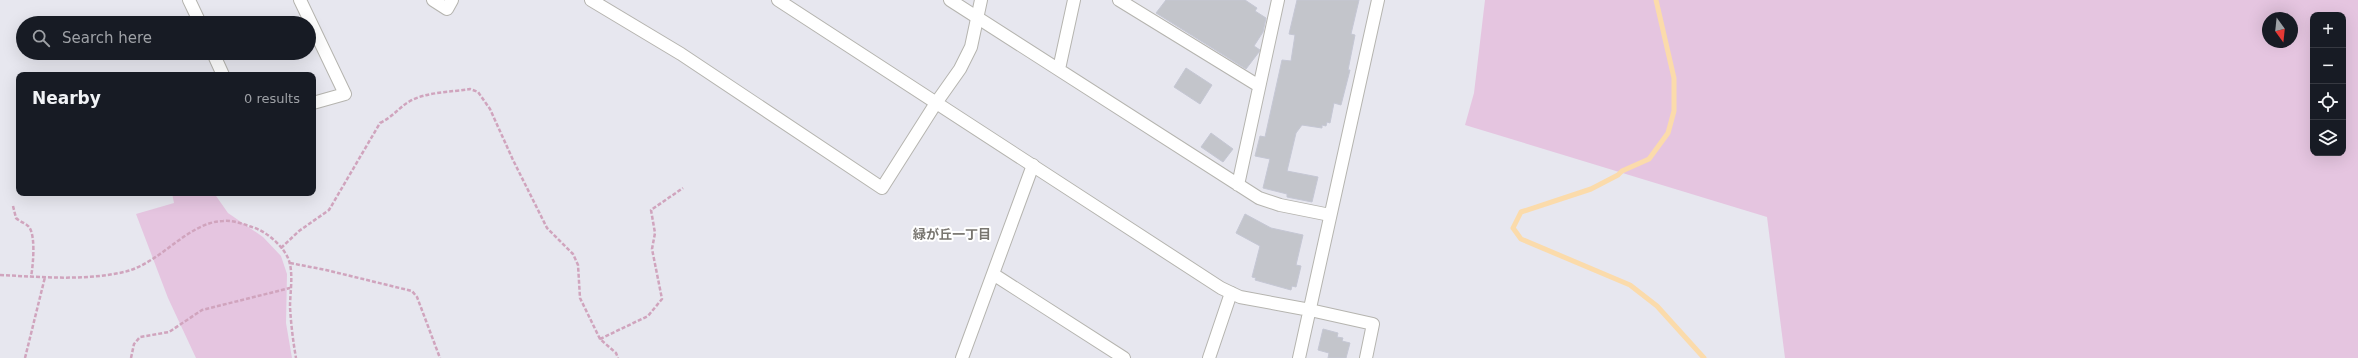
<!DOCTYPE html>
<html lang="en">
<head>
<meta charset="utf-8">
<style>
  body { margin:0; font-family:"DejaVu Sans","Noto Sans JP",sans-serif; background:#242831; color:#f1f3f6 }
  .controls { position:absolute; right:12px; top:12px; display:grid; overflow:hidden; border-radius:8px; box-shadow:0 4px 16px #0002 }
  .controls button { width:36px; height:36px; display:grid; place-items:center; padding:0; border:0; border-bottom:1px solid #363941; background:#171b24; color:#f1f3f6; font:20px sans-serif }
  .compass { position:absolute; left:2262px; top:12px; width:36px; height:36px; border-radius:50%; background:#171b24; box-shadow:0 4px 16px #0002; rotate:165deg }
  .list { margin:0; padding:0; list-style:none }
  h2 { display:flex; justify-content:space-between; align-items:center; height:52px; margin:0; padding:0 16px; font-size:17px }
  h2 small { font-size:13px; font-weight:400; color:#9ea1a6 }
  .icon { flex:none; width:22px; height:22px; fill:none; stroke:currentColor; stroke-width:2; stroke-linecap:round; stroke-linejoin:round }
  .map { position:relative; flex:none; width:2358px; height:358px; overflow:hidden }
  .search { position:absolute; background:#171b24; box-shadow:0 4px 16px #0002; left:16px; top:16px; width:300px; height:44px; display:flex; align-items:center; gap:10px; box-sizing:border-box; padding:0 14px; border-radius:22px; color:#9ea1a6; font-size:15px }
  .panel { position:absolute; background:#171b24; box-shadow:0 4px 16px #0002; left:16px; top:72px; width:300px; height:124px; border-radius:8px }
  .map>svg:first-child { display:block }
</style>
</head>
<body>
<div class="map">
<svg width="2358" height="358" viewBox="0 0 2358 358">
  <rect width="100%" height="100%" fill="#e7e7ef"/>
  <path fill="#e5c5e0" fill-rule="evenodd" d="M1485 0H2358V358H1785L1767 217 1465 125 1474 93ZM2313 15H2343V153H2313ZM2268 18H2292V42H2268Z
    M172 193H214L228 213 263 237 281 256 287 274 286 323 292 358H196L168 298 136 214 174 203Z"/>
  <g fill="none" stroke-linecap="round" stroke-linejoin="round">
    <path stroke="#fbdbab" stroke-width="5" d="M1656 0 1674 78V111L1668 133 1649 159 1622 171 1618 175 1591 189 1521 212 1513 228 1521 239 1630 285 1657 306 1704 358"/>
  </g>
  <path fill="#c3c5cb" stroke="#c5c7d4" d="M1166 0H1245L1257 8 1255 11 1266 18 1263 32 1254 46 1260 50 1259 52 1246 69 1156 13Z
    M1297 0H1359L1351 34 1355 35 1348 70H1350L1341 105 1334 103 1330 123 1327 122 1326 126 1322 125V128L1302 125 1296 133 1287 171 1318 177 1312 202 1287 197V194L1263 188 1270 159 1255 156 1260 136 1265 137 1282 60 1291 61 1295 35 1289 34Z
    M1186 68 1212 85 1200 104 1174 87Z
    M1211 133 1233 149 1223 162 1201 147Z
    M1245 214 1271 228 1303 235 1296 265 1301 266 1296 287 1292 286 1291 290 1255 280 1256 278 1252 277 1260 246 1236 233Z
    M1323 329 1338 333 1337 337 1343 338 1342 341 1350 343 1346 358H1328L1329 353 1318 350Z"/>
  <g fill="none" stroke-linecap="round" stroke-linejoin="round">
    <g stroke="#b5b4af" stroke-width="14">
      <path id="minor" d="M189 0 200 23
        M300 0 345 94 313 103
        M433 0 447 9 452 0
        M591 0 681 54 882 188 936 103
        M950 0 1259 198 1280 205 1330 215
        M1119 0 1259 86
        M213 53 223 75
        M1059 69 1074 0
        M1238 185 1278 0
        M993 274 1124 358
        M1310 310 1373 324 1366 358
        M962 358 1033 165
        M1209 358 1231 293"/>
    </g>
    <g stroke="#b5b4af" stroke-width="14">
      <path id="tertiary" d="M778 0 1221 288 1240 297 1310 310
        M936 103 960 69 971 47 981 0
        M1299 358 1378 0"/>
    </g>
    <path stroke="#d0a4bd" stroke-width="2.5" stroke-dasharray="4 2" stroke-linecap="butt" d="M13 206 16 218C20 222 26 223 29 227 36 236 33 266 31 277
      M281 248 299 231 329 210 380 123C393 117 398 108 410 101 426 92 452 92 470 89L478 92 490 109 513 160 547 228 573 254 578 265 580 298 600 339 616 353 618 358
      M290 263 326 270 412 291 417 297 440 358
      M0 275C42 277 83 281 124 272 160 264 188 222 223 221 233 220 243 224 252 227 266 231 282 245 288 258 294 272 290 292 290 307 291 324 293 341 296 358
      M600 339 648 316 662 299 652 249 655 233 651 210 683 188
      M25 358 45 277
      M131 358 134 344 140 337 169 332 202 310 290 288"/>
    <use href="#minor" stroke="#fff" stroke-width="12"/>
    <use href="#tertiary" stroke="#fff" stroke-width="12"/>
  </g>
  <g text-anchor="middle" dominant-baseline="central" stroke-width="4" stroke-linejoin="round" paint-order="stroke">
    <g font-size="13" font-weight="bold" fill="#78756f" stroke="#fff">
      <text x="952" y="234">緑が丘一丁目</text>
    </g>
  </g>
</svg>
<div class="controls">
<button>+</button>
<button>−</button>
<button><svg class="icon" aria-label="locate" viewBox="0 0 24 24"><circle cx="12" cy="12" r="6"/><path d="M12 2v4M12 18v4M2 12h4M18 12h4"/></svg></button>
<button><svg class="icon" aria-label="layers" viewBox="0 0 24 24"><path d="M12 4l9 5-9 5-9-5zM3 14l9 5 9-5"/></svg></button>
</div>
<svg class="compass" viewBox="-18 -18 36 36"><path d="M0-13l5 13h-10z" fill="#e53935"/><path d="M0 13l5-13h-10z" fill="#9ea1a6"/></svg>
<div class="search"><svg class="icon" aria-label="search" viewBox="0 0 24 24"><circle cx="10" cy="10" r="6"/><path d="M15 15l6 6"/></svg>Search here</div>
<section class="panel">
<h2>Nearby<small>0 results</small></h2>
<ul class="list">
</ul>
</section>
</div>
</body>
</html>
